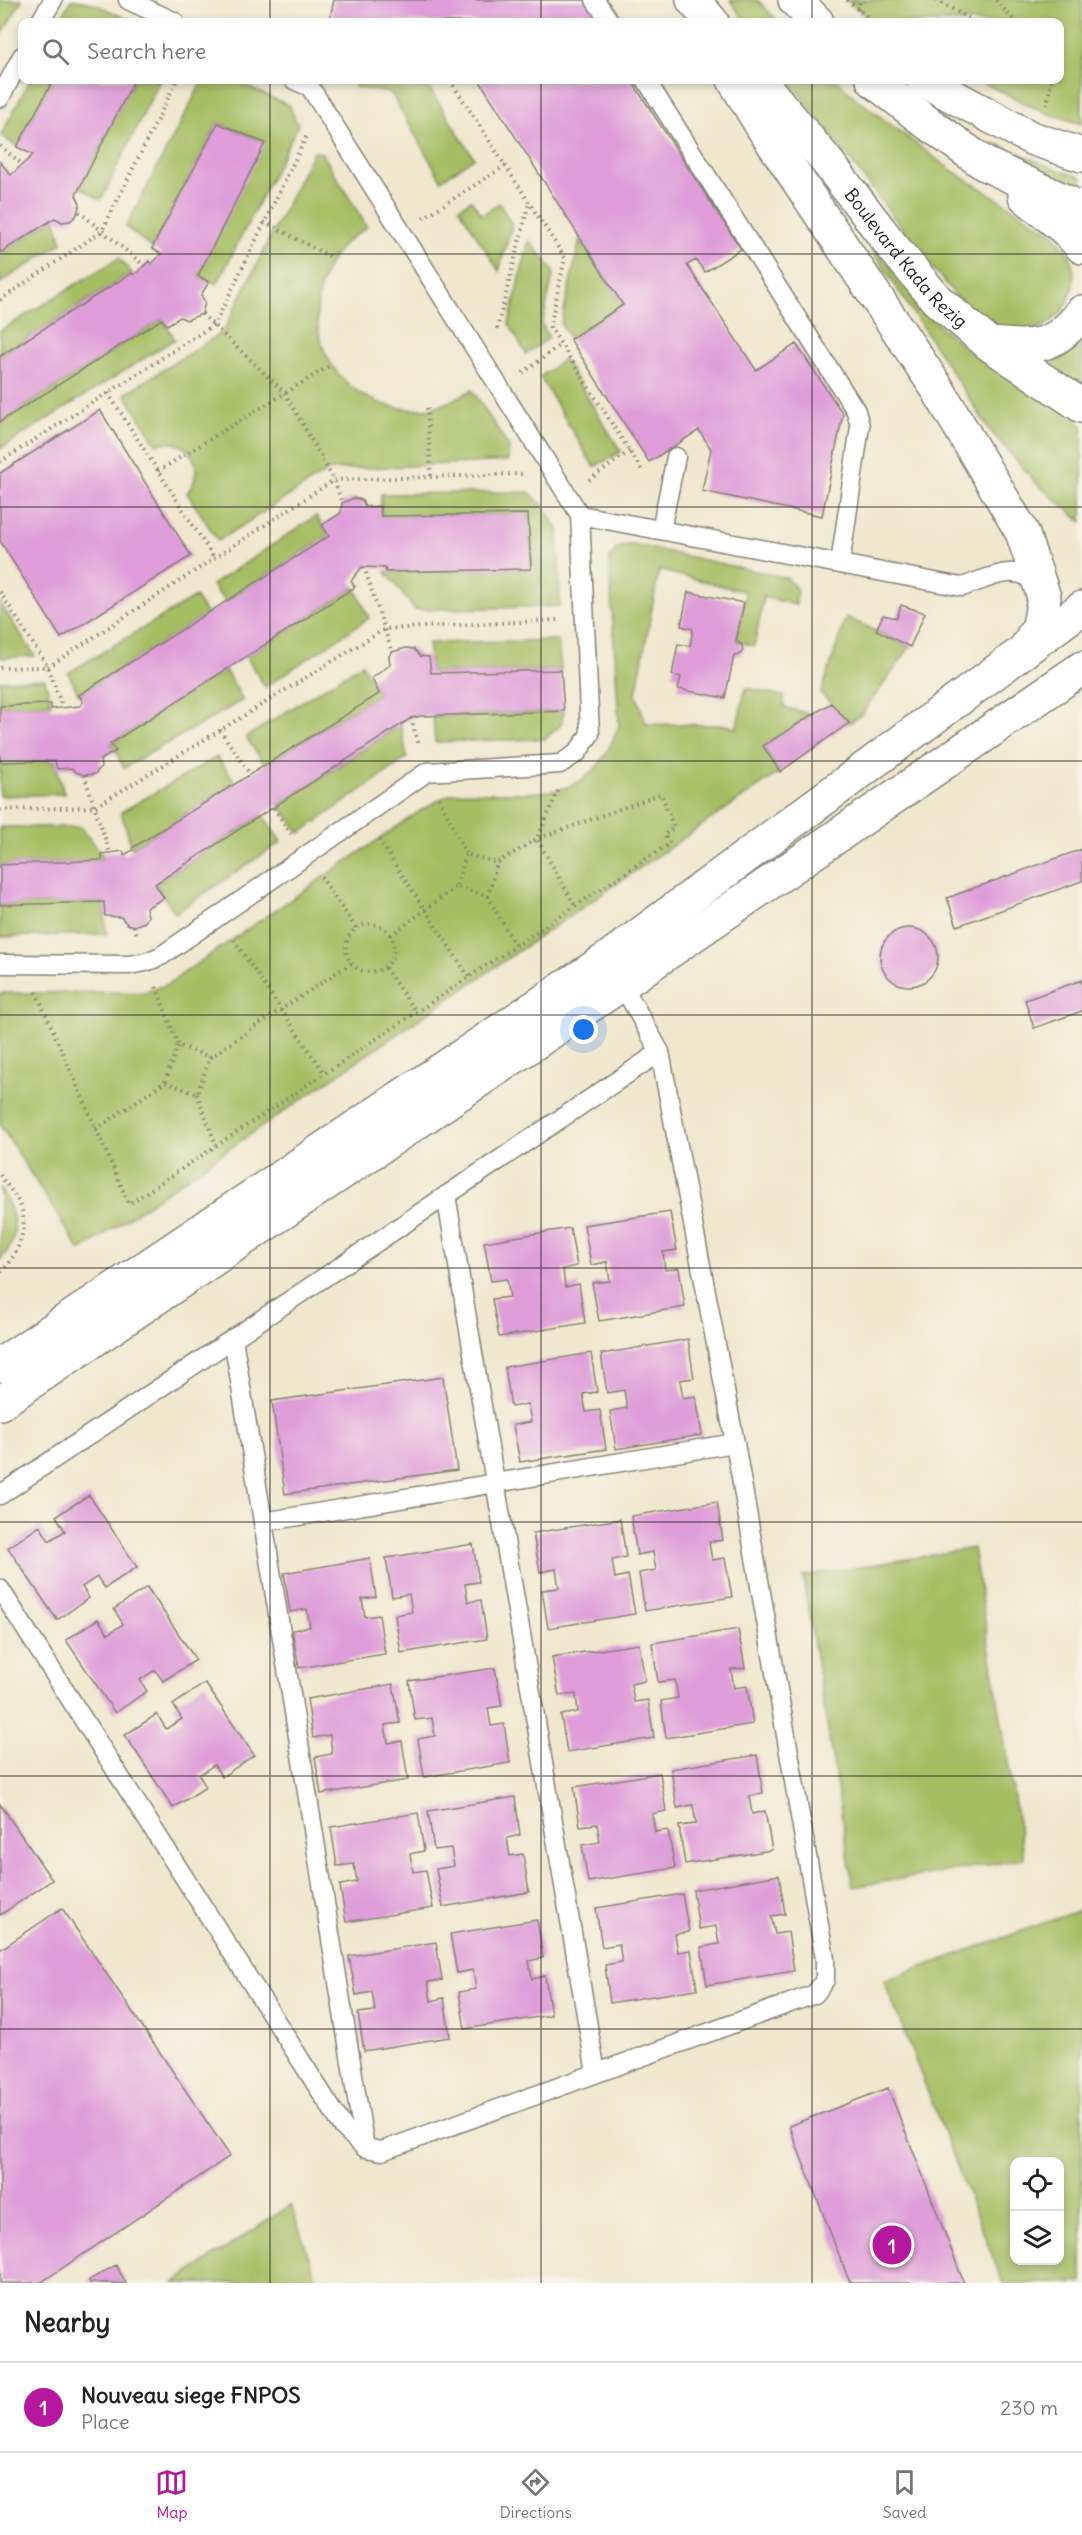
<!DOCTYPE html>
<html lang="en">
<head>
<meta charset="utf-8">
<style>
  body { margin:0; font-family:Delius,sans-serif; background:#f6f6f6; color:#222 }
  .controls { position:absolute; right:18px; bottom:18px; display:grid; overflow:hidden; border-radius:12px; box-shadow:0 3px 9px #0003 }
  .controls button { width:54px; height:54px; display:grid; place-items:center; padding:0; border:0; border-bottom:2px solid #e0e0e0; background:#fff; color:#222; font:30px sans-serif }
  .you { position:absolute; left:584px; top:1030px; width:21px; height:21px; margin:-15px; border:4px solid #fff; border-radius:50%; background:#1a73e8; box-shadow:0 0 0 9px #1a73e833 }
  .badge { display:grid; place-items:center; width:39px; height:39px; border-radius:50%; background:#b5179e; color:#fff; font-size:20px; font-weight:700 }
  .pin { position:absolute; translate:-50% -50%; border:3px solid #fff; box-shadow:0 2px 6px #0006 }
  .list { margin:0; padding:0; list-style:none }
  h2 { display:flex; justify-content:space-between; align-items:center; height:78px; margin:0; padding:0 24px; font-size:26px }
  h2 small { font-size:20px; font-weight:400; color:#767676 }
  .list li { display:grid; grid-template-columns:39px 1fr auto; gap:18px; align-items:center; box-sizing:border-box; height:90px; padding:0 24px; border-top:2px solid #e0e0e0 }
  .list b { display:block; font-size:22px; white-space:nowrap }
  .list p { margin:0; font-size:20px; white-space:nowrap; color:#767676 }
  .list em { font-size:20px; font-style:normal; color:#767676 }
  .icon { flex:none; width:33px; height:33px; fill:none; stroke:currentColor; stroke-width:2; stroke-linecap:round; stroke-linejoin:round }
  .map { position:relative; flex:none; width:1082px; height:2283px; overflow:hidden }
  .search { position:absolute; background:#fff; box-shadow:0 3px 9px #0003; left:18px; right:18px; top:18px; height:66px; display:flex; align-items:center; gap:15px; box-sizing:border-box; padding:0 21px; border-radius:12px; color:#767676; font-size:22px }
  .sheet { height:168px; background:#fff }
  nav { display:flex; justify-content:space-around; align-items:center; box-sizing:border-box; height:84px; border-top:2px solid #e0e0e0; background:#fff; font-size:16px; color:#767676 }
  nav a { display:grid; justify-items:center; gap:3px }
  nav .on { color:#b5179e }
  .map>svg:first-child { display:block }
</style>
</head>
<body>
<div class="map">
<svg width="1082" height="2283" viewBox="0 0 1082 2283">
  <rect width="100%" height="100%" fill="#f7f3e8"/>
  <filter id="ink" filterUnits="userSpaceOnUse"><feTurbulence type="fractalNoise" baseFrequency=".0167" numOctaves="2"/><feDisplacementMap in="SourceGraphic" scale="12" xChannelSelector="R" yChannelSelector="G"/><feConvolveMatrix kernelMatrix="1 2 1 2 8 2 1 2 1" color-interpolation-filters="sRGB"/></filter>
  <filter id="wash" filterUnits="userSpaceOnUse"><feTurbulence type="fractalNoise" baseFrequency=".008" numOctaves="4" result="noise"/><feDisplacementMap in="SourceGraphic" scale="24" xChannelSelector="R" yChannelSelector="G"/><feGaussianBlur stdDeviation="1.35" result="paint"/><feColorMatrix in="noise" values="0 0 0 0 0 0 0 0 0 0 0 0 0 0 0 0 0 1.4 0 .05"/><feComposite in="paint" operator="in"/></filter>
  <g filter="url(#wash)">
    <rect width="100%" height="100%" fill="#f0e7ce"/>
    <path fill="#a6be64" stroke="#616d40" stroke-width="1.5" fill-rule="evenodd" d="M0 0H22L0 37Z
      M71 0C93 0 113 13 133 22H93L85 19 83 22H59Z
      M730 0H758L778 22H746Z
      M847 0H1082V124L1045 113 977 80H1060V22H873Z
      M30 80H53L17 147 1 135Z
      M134 80H160L101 200 80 187Z
      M203 80H231L289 105 298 125 217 284 198 276 264 142 218 123 152 248 126 227Z
      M357 80H424L474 158 441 180 391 93 355 87Z
      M789 80H836L857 99 951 170 1054 234 1071 258 1074 273 1073 287 1068 302 1060 314 1049 323 1036 330H1000L984 321 956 296 927 261Z
      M994 143 1058 170 1082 177V194L1034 168Z
      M313 152 322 153 367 227C359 233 348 239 341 247 331 258 324 273 320 288 305 350 347 406 411 409 434 411 453 400 472 390L509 447 508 461 329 470 218 541 187 493C208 467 189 435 156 444L125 394 223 332Z
      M838 198 925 313 953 338 1051 399 1082 425V522L1036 483 989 429Z
      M471 200 482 215 499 203 512 225 499 271 459 208Z
      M55 218 62 243 0 283V253Z
      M580 239 623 305 570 339 561 324Z
      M529 240 554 272 542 324 549 338 526 354 509 324Z
      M119 258 132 273 0 356V331Z
      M162 319 175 339 0 449V422Z
      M1082 345V388L1051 366Z
      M564 359 621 452 594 467 540 377Z
      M529 492 543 506 558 529 560 606 415 610 386 572 531 569 528 514 381 516V494Z
      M316 516 329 536 225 602 212 585Z
      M631 544 787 578 797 590 796 605 764 597 754 646 736 641 746 592 659 570 636 694 646 724 728 725 736 729 746 688 784 696V707L813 715 763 746 780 772 80 1251 0 1125V993L143 992 166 985 423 809C433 804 446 794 456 793 467 791 479 793 489 793 557 793 593 797 619 725L609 559 617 548Z
      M355 587 369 618 265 687 246 657Z
      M195 597 207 614 79 695 68 673Z
      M0 603 35 656 0 658Z
      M846 617 910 647 862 714 849 723 821 693Z
      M558 640 561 670 431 673 428 643Z
      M362 664 379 694 265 765 246 737Z
      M225 670 243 700 124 768 116 751 110 744Z
      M45 679 51 704 0 706V681Z
      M564 711 561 725 545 739 435 742 433 716Z
      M401 725 407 758 300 833 279 805Z
      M217 757 236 783 132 848 121 812Z
      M55 761 64 794 0 796V762Z
      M263 815 281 842 175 913 155 884Z
      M0 827H81L102 854V860L0 865Z
      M104 902 106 934 0 937V905Z
      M0 1188C15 1212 23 1237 0 1260Z
      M973 1548 1024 1859 853 1887 803 1576Z
      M1082 1909V2283H1003L884 1981ZM1014 2162H1060V2260H1014Z
      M291 2205 318 2283H174Z"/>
    <g id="blocks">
      <path fill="#df9dd9" d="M334 0H587L602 22H329Z
        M53 80H134L76 195 80 204 76 216 70 221 62 222 55 218 0 253V162L11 175 33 155 17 147Z
        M479 80H638L633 83 741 249 705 272 696 260 687 265 756 370 796 344 843 414 822 516 702 491 711 449 699 430 649 462 570 339 623 305Z
        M218 123 265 143 198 276 209 282 201 295 205 302 202 314 187 320 180 317 167 325 162 319 0 422V356L132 273 134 275 149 261 152 264 161 254 152 248Z
        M100 410 191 556 61 638 0 541V473Z
        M354 498 362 500 365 507 380 506 381 516 528 514 531 569 386 572 385 568 362 567 351 581 355 587 110 744 116 751 100 760 101 767 95 774 84 775 76 772 72 768 57 769 55 761 0 762V706L51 704V709L80 706 83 702 79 695 329 536 322 525 341 513 342 503Z
        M688 592 744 603 736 641 742 645 743 651 739 655 734 656 725 698 678 689 681 677 672 675 678 644 690 646 693 629 681 626Z
        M901 605 925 613 910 647 876 630 883 615 897 618Z
        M406 648 414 649 420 656 429 657 431 673 561 670 564 711 421 716 411 718 155 884 164 898 146 908 148 916 145 922 134 926 127 924 121 917 105 916 104 902 0 905V865L102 860V854L123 851 124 855 133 850 132 848 379 694 372 678 390 665 389 656 392 652Z
        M831 703 849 723 780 772 763 746Z
        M1082 849V881L957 926 947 898Z
        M880 957a29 29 0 1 1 58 0a29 29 0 1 1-58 0Z
        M1082 980V1011L1034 1028 1025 1000Z
        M670 1212 677 1250 663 1252 665 1270 679 1268 685 1307 599 1321 592 1283 610 1281 607 1262 591 1265 584 1225Z
        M570 1228 577 1266 563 1269 565 1287 579 1284 585 1323 499 1337 492 1299 510 1297 507 1279 491 1281 484 1242Z
        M688 1339 694 1378 680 1380 683 1398 696 1396 702 1435 616 1449 610 1411 627 1408 624 1390 607 1393 601 1354Z
        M591 1353 597 1392 583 1394 586 1412 600 1410 606 1449 520 1462 513 1425 531 1422 528 1404 511 1407 505 1367Z
        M443 1377 457 1470 285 1494 272 1401Z
        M89 1495 137 1567 105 1588 97 1577 82 1587 89 1598 57 1620 8 1548 40 1526 49 1541 65 1531 56 1516Z
        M717 1502 723 1540 709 1542 712 1560 725 1558 732 1597 645 1611 639 1573 656 1570 653 1552 637 1555 631 1516Z
        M620 1519 626 1557 612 1560 615 1578 628 1575 635 1614 548 1628 542 1590 559 1588 556 1569 540 1572 533 1533Z
        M473 1544 479 1582 465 1584 468 1602 481 1600 487 1639 401 1653 395 1615 412 1612 409 1594 392 1597 386 1558Z
        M370 1558 376 1597 362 1599 365 1617 379 1615 385 1654 299 1668 292 1630 310 1627 307 1609 290 1612 284 1573Z
        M147 1587 196 1660 163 1681 155 1670 140 1680 147 1691 115 1713 66 1640 98 1619 108 1634 123 1624 114 1609Z
        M738 1629 745 1668 731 1669 734 1688 747 1686 753 1724 666 1738 661 1701 678 1698 675 1680 658 1682 652 1643Z
        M639 1644 645 1681 631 1684 634 1702 648 1700 654 1738 567 1752 561 1715 578 1712 576 1694 559 1696 552 1657Z
        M495 1668 502 1706 488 1708 491 1726 504 1724 510 1763 424 1777 418 1739 435 1736 432 1718 415 1720 409 1681Z
        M205 1683 254 1755 222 1777 214 1765 199 1775 206 1787 173 1808 125 1735 157 1714 166 1729 182 1719 173 1705Z
        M393 1684 400 1723 385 1725 388 1743 402 1741 408 1780 321 1794 315 1757 332 1754 330 1735 313 1738 307 1699Z
        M757 1755 763 1793 749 1796 752 1814 765 1811 772 1850 685 1864 679 1826 696 1824 693 1805 677 1808 671 1769Z
        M660 1773 666 1811 652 1814 655 1832 668 1830 675 1868 588 1882 582 1845 600 1842 597 1824 580 1826 574 1787Z
        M515 1797 520 1835 507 1838 510 1856 523 1854 529 1892 443 1907 436 1869 454 1866 451 1848 434 1850 428 1811Z
        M0 1804 52 1880 0 1915Z
        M418 1813 424 1851 410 1854 413 1872 426 1870 433 1908 346 1922 340 1885 357 1882 354 1864 337 1866 331 1827Z
        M779 1875 785 1914 771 1916 775 1934 788 1932 794 1971 707 1985 701 1947 719 1944 716 1926 699 1929 693 1890Z
        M682 1894 689 1932 675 1934 678 1952 691 1950 697 1989 610 2003 605 1965 622 1962 619 1944 602 1947 596 1908Z
        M62 1908 230 2156 40 2283H0V1950Z
        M537 1920 543 1958 529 1961 532 1979 545 1976 551 2015 465 2029 459 1992 476 1989 473 1970 457 1973 450 1934Z
        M436 1942 442 1980 428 1982 431 2001 444 1998 450 2037 364 2051 358 2013 375 2011 372 1992 356 1995 349 1956Z
        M888 2088 919 2166 964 2283H850L820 2206 789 2126Z
        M116 2265 126 2283H90L89 2280Z"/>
    </g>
  </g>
  <g filter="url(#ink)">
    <use href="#blocks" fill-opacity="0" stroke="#868275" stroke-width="1.5"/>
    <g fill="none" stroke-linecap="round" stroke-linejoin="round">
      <g stroke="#868275" stroke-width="21">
        <path id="service" d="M128 0 175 22
          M595 0 610 22
          M40 22 53 0
          M646 80 856 411 860 426 840 564
          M0 98 22 56
          M580 515 962 587C993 577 1010 563 1040 583
          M661 530 676 457
          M0 964 129 965 146 962 161 956 427 772 560 764 577 753 590 734 580 515 310 87 294 80
          M446 1195 596 2073
          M233 1338 365 2148
          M0 1495 660 1052
          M263 1522 735 1443
          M0 1589 344 2128 365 2148 382 2151 815 1994 825 1980V1959L735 1443 660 1052 622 984"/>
      </g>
      <g stroke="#868275" stroke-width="36">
        <g id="secondary">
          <path d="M693 0 712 22"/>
          <path d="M795 0 817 22"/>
          <path d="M734 80 763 128 937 388 1022 532 1044 597 1039 626 1024 651"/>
          <path id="s1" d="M759 80 825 159 892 246 937 300 989 344 1082 406"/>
          <path d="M873 80 925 121 985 164 1082 209"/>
          <path d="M923 80 1031 138 1082 155"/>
          <path d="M1025 196 1065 229 1082 247"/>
          <path d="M991 344C1034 348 1055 349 1082 312"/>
          <path d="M0 1365 607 959 1082 608"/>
          <path d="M0 1403 622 984 1082 668"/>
        </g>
      </g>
      <path stroke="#868275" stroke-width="4" stroke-dasharray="1.5 4.5" stroke-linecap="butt" d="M847 0 873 22
        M936 0 975 22
        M996 0 1015 22
        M858 10 860 0
        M450 80 565 258 550 327 643 472
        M1047 105 1051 80
        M0 146 23 165
        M79 212 145 266
        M423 218 505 166
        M264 222 333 258
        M0 300 102 231 177 80
        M202 314 285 393 334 480 342 503
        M497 329 529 203
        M523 373 561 344
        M108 393 214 558
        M427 408 431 477
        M0 462 215 324 308 133
        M158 471 331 365
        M589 480 630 451
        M364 567 392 652
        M0 592 48 667 62 707
        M0 668 48 667 334 480 523 474
        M411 718 419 746
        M220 730 250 774
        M84 775 110 853
        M558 791 537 839 575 906
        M439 798 466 854
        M274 808 291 834
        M0 810 95 807 385 629 557 620
        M379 840 469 977
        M321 877 356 928
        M488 896 515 946
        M346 948a24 24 0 1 1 48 0a24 24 0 1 1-48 0Z
        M134 926 137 935
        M391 935 456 887
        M234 940 324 1073
        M385 968 416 1012
        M156 987 178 1045
        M36 992 129 1204 670 843 664 835 674 827 661 794 537 839 497 863 488 896 456 887 466 854 497 863
        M210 1057 351 963
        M197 1094 216 1145
        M96 1129 165 1082 178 1045 210 1057 197 1094 165 1082
        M0 1175C6 1185 17 1196 21 1208 29 1230 16 1258 0 1273"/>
      <use href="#service" stroke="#fff" stroke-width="18"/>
      <use href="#secondary" stroke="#fff" stroke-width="33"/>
    </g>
  </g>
  <path fill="none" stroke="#1c1c1c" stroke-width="1.5" stroke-opacity="0.55" d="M270 0V22M541 0V22M812 0V22M270 80V2283M541 80V2283M812 80V2283M0 254H1082M0 507H1082M0 761H1082M0 1015H1082M0 1268H1082M0 1522H1082M0 1776H1082M0 2029H1082"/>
  <g text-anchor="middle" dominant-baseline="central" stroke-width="5" stroke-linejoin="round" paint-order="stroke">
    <g font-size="18" fill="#1c1c1c" stroke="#f7f3e8">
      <text stroke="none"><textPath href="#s1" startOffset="231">Boulevard Kada Rezig</textPath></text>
    </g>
  </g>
</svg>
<div class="controls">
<button><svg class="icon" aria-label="locate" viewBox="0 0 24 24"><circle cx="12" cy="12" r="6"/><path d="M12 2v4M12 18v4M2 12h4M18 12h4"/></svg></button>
<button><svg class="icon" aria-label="layers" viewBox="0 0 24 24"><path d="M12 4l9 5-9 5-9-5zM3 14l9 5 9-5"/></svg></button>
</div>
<div class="you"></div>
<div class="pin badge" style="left:892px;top:2245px">1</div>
<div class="search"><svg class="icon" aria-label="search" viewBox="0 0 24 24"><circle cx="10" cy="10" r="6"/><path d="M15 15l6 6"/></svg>Search here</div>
</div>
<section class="sheet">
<h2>Nearby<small></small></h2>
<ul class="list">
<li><span class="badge">1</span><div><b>Nouveau siege FNPOS</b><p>Place</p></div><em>230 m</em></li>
</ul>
</section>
<nav>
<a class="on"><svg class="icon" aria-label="map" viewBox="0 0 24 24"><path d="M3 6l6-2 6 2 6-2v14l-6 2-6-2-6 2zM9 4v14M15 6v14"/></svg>Map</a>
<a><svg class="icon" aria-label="directions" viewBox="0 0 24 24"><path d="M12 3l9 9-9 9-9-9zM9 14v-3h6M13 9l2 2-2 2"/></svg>Directions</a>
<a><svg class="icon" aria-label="saved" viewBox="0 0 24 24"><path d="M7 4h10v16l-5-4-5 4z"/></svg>Saved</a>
</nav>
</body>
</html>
